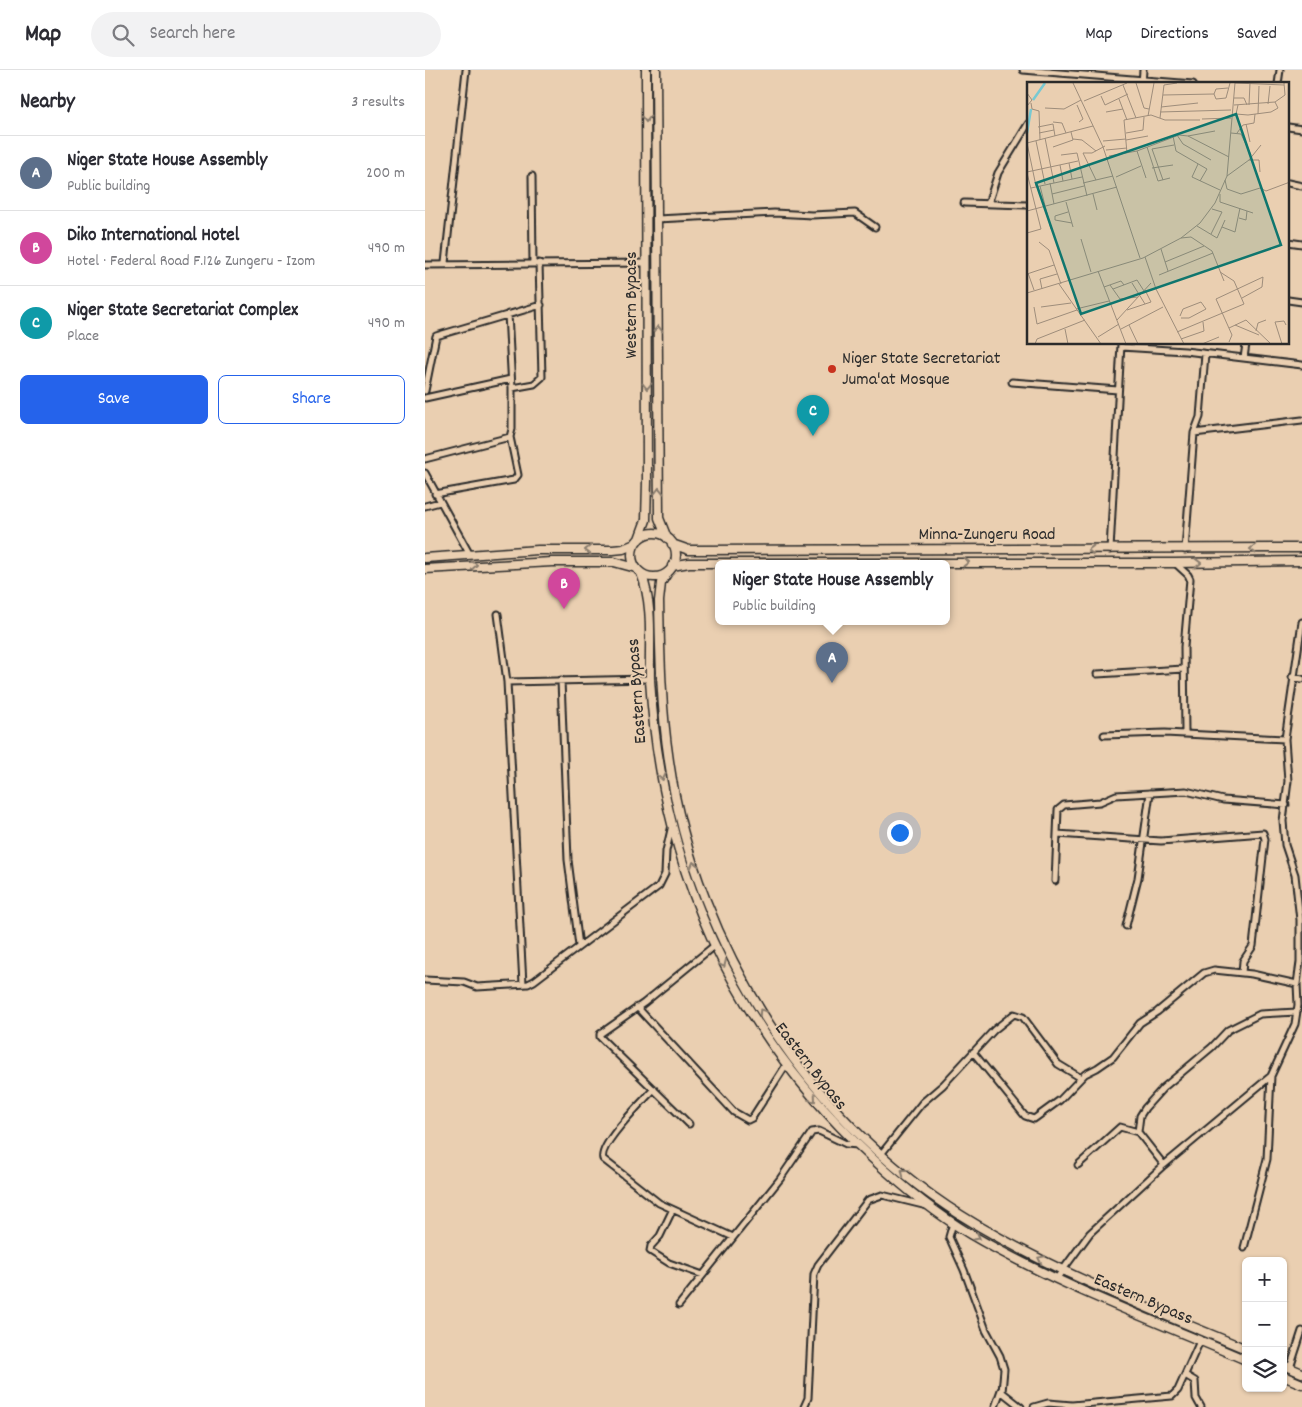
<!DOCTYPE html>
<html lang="en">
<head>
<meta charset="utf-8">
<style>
  body { margin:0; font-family:Dekko,sans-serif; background:#f2f2f3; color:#2b2b33 }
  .controls { position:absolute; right:15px; bottom:15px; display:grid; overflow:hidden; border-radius:8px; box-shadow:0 1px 4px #0004 }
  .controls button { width:45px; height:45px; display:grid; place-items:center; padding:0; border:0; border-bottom:1px solid #e1e1e2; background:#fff; color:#2b2b33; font:25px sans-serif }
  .you { position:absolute; left:474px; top:762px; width:18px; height:18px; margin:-12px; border:4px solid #fff; border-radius:50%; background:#1a73e8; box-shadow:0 0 0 8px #1a73e833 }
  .badge { display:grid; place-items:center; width:32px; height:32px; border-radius:50%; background:#2563eb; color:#fff; font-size:16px; font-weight:700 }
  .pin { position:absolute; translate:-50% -41px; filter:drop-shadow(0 1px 2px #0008) }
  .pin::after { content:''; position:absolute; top:26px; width:18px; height:15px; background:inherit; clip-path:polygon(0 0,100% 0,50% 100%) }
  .popup { position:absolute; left:290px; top:490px; width:235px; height:65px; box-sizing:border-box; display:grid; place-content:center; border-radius:8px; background:#fff; filter:drop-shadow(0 1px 4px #0005); font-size:16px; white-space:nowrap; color:#7c7c81 }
  .popup b { font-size:19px; color:#2b2b33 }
  .popup::after { content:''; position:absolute; left:50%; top:100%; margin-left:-10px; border:10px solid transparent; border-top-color:#fff }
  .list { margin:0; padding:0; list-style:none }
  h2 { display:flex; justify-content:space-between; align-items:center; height:65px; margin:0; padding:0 20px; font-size:21px }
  h2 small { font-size:16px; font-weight:400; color:#7c7c81 }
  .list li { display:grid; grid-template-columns:32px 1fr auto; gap:15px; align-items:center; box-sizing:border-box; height:75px; padding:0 20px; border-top:1px solid #e1e1e2 }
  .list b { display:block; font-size:19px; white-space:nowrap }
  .list p { margin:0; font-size:16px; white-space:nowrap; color:#7c7c81 }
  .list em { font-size:16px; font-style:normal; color:#7c7c81 }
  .actions { display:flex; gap:10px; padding:15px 20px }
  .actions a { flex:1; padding:11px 0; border:1px solid #2563eb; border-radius:8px; text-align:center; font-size:18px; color:#2563eb }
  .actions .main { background:#2563eb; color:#fff }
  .icon { flex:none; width:28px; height:28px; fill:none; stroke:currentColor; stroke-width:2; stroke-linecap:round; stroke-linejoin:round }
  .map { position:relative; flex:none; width:877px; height:1337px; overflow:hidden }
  header { display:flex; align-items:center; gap:30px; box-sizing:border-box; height:70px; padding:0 25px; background:#fff; border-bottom:1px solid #e1e1e2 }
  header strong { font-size:24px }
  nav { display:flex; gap:28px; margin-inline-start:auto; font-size:18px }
  .search { width:350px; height:45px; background:#f2f2f3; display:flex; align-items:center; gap:12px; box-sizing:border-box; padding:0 18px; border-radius:28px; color:#7c7c81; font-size:19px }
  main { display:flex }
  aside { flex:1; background:#fff }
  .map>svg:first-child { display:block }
</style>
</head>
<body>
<header>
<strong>Map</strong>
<div class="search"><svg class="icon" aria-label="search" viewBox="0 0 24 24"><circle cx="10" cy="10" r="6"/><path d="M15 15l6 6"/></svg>Search here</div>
<nav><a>Map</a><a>Directions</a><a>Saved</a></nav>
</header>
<main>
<aside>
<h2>Nearby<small>3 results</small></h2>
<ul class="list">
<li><span class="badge" style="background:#5c6f8a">A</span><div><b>Niger State House Assembly</b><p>Public building</p></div><em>200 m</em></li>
<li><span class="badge" style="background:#d1479c">B</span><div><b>Diko International Hotel</b><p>Hotel · Federal Road F.126 Zungeru - Izom</p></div><em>490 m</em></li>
<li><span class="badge" style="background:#0f9aa8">C</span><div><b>Niger State Secretariat Complex</b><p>Place</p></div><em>490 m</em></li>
</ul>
<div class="actions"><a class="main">Save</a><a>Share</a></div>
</aside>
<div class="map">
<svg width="877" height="1337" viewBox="0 0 877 1337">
  <rect width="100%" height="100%" fill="#eacfb1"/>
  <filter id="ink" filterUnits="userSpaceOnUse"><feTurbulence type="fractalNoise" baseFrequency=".02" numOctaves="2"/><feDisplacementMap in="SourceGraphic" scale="10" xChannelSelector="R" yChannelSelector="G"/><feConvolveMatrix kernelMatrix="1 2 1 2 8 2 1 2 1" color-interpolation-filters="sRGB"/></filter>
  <g filter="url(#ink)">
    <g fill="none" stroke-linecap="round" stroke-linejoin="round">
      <g stroke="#2b2b2b" stroke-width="9">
        <path id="minor" d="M598 0 768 14
          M717 14 718 0
          M853 14 855 0
          M863 57 877 59
          M107 106 108 194
          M863 113 877 116
          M539 133 603 135
          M563 134 573 103 603 54
          M232 149 349 143 387 145 430 143 450 157
          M863 172 877 174
          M20 193 41 0
          M0 195 222 193
          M863 230 877 232
          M696 277 760 281 877 295
          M819 288 821 274
          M587 312 693 320
          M87 318 109 314 117 307 114 193
          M0 321 11 266 116 235
          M0 328 86 309
          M769 363 877 350
          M0 389 85 367
          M0 403 45 485
          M10 424 89 410 93 405 85 367 87 359V318L83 244
          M0 436 15 432
          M685 480 696 274
          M760 480 769 363 775 347 780 284
          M750 493 763 505 765 509 759 577 760 663
          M73 544 82 612 98 914
          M672 604 759 599
          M867 607 877 609
          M136 610 143 790 154 876
          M82 612 225 609
          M679 665 740 663 860 669
          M632 764 736 771 838 763 840 769 828 876 818 891 817 903
          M630 811 633 740 639 735 675 732 691 725 761 721 798 730 861 735
          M701 856 713 808 725 723
          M0 910 39 912 52 917 103 914 109 911 234 816 240 804 241 781 247 755
          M212 937 309 1042 323 1050 327 1048 361 995
          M548 982 600 1046 609 1049 635 1030 660 1004 672 998 688 987 715 953 732 942 779 903 789 900 827 904 872 914
          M229 1019C218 1031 173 1075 178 1089L234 1133 308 1167
          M264 1054 175 967V964L219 933 290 875
          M713 1062 739 1095
          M457 1083 497 1033 518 1015 569 960 589 944 598 947 633 994 656 1008
          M653 1095 695 1057 713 1062 715 1046 720 1038 738 1018 787 977 803 960 835 944 872 942
          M247 1141 235 1166 226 1176 225 1181 244 1193 278 1205
          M528 1153 524 1167 539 1200 561 1260 575 1286 579 1299 577 1322 596 1337
          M819 1178 842 1089 846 1006
          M632 1208 665 1163 739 1095 846 1006 870 954 873 935 872 914 875 892V850L870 805 860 775 858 751 863 711 860 669 877 552
          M254 1235 355 1109 387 1062 394 1061 421 1074 433 1075
          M865 1298 877 1261
          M760 1305 770 1311 771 1328 776 1337
          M379 1337 383 1328 389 1204 393 1195 443 1130 457 1125 502 1136
          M570 1337 576 1320
          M609 1337 623 1333 647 1335 747 1326 753 1320 775 1271"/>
      </g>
      <g stroke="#2b2b2b" stroke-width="11">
        <path id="primary" d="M231 0 234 448 242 468
          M207 485a22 22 0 1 1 44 0a22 22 0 1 1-44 0Z
          M214 469 221 450 222 412 221 0
          M247 474 264 480 877 478
          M0 488 113 480H188L198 479 210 474
          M247 496 264 493H750L877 491
          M0 499 127 492H189L211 498
          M243 502 236 513 234 531C235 584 236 638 244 691 271 879 388 1059 552 1155 637 1205 730 1241 821 1279
          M216 503C229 536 224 575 225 610 228 659 235 707 247 754 279 884 349 998 447 1088 477 1116 510 1143 545 1164 632 1215 728 1250 821 1290
          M858 1295 877 1303
          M858 1306 877 1314"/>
      </g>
      <use href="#minor" stroke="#eacfb1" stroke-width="5"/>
      <use href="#primary" stroke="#eacfb1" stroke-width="8"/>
    </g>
    <defs><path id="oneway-chevron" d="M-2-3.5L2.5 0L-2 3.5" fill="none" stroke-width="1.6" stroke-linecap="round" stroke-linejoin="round" transform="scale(1.25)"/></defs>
    <g stroke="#8a7d6e">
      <use href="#oneway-chevron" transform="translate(221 49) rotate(90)"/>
      <use href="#oneway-chevron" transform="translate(233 259) rotate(-90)"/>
      <use href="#oneway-chevron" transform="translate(222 316) rotate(90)"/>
      <use href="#oneway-chevron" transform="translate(234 421) rotate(-90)"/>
      <use href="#oneway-chevron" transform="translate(828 479) rotate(179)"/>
      <use href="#oneway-chevron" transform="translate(163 480) rotate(180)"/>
      <use href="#oneway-chevron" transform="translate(666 480) rotate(-180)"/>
      <use href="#oneway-chevron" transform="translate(541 492)"/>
      <use href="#oneway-chevron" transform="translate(773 493) rotate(-1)"/>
      <use href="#oneway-chevron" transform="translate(49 495) rotate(-4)"/>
      <use href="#oneway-chevron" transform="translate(237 707) rotate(78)"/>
      <use href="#oneway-chevron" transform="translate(269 795) rotate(-106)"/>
      <use href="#oneway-chevron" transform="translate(298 894) rotate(65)"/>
      <use href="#oneway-chevron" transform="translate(337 942) rotate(-123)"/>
      <use href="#oneway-chevron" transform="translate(388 1029) rotate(50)"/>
      <use href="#oneway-chevron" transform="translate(479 1102) rotate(-141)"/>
      <use href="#oneway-chevron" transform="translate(552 1167) rotate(29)"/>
      <use href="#oneway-chevron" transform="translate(616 1189) rotate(-154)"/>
    </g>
  </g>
  <circle fill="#c8321e" stroke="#eacfb1" stroke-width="2" cx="407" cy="299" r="5"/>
  <g text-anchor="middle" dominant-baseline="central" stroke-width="4" stroke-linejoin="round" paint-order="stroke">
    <g font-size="18" fill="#2b2b2b" stroke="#eacfb1">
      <text transform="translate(207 235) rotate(-90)">Western Bypass</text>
      <text x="562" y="465">Minna-Zungeru Road</text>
      <text transform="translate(213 621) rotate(-94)">Eastern Bypass</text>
      <text transform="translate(385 997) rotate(52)">Eastern Bypass</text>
      <text transform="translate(718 1230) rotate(23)">Eastern Bypass</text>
    </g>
    <g font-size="18" fill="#2b2b2b" stroke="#eacfb1" text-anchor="start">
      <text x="417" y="289">Niger State Secretariat<tspan x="417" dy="21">Juma'at Mosque</tspan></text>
    </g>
  </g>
  <g transform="translate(602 12)">
    <rect width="262" height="262" fill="#eacfb1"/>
    <path fill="none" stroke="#78c9d2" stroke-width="2.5" d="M6 18 18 1M0 51 4 27"/>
    <path fill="none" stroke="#9e8d7b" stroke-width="1" d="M46 1 76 65 113 176M109 1 117 26 122 27M208 1 257 3M96 3 109 36M0 11 5 18 0 24M187 12 189 17 199 16 203 1M187 12 189 7 201 6M136 13 187 12M74 14 78 23 101 12M207 16H217L220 23M92 17 100 38M57 19 100 1M4 21 5 27 12 29 13 58M241 22 243 4M50 23 56 37 52 40M207 23 248 20 258 13 257 1M211 23 209 32 221 33 244 30 251 26 248 20M222 23 223 1M134 25 171 21M18 26 37 27 54 18M79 30 96 27M133 30 204 28M231 32 232 4M121 34 127 1M133 36 137 3 150 1M175 37 204 36M26 40 35 41 39 51M219 42 223 60M11 45 26 42 28 54M12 51 27 48M99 51 116 48 117 35M204 51 214 52 224 73M210 51 216 43 227 41 228 32M150 53 156 62 184 78M146 54 149 69 180 87 173 99M161 54 188 49M18 56 27 101M46 57 55 58 69 69M99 58 121 54M9 59 18 102M76 59 99 57M26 65 46 58 44 50M120 65 131 99 143 96M79 68 100 66M110 69 119 96M100 71 97 38 124 33 138 38H173M34 73 50 71 60 114M82 74 110 69 152 53 161 54 202 75M222 78H232L233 90M42 81 45 97M171 82 165 95 193 108M33 83 36 99M125 86 146 83M0 90 51 79M0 91 14 147 0 151M200 94 222 78 234 63M89 95 114 84M69 98 56 71H65L78 64M136 98 125 67 147 63M198 98 200 107 214 112 233 106 239 109 263 100M23 101 27 122M56 101 86 94M9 104 0 61 66 44M13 104 24 147M4 106 55 95M25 112 57 104M66 112 70 128M193 112V120L226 131M39 120 46 145M0 129 90 105M41 130 28 134V138L45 141M212 136 219 138 220 129M170 144 190 156 198 138M195 145 208 150 213 126M184 152 195 130 185 127M154 156 164 155 185 169 197 199M54 157 64 190M12 160 22 168 34 202M134 167 141 189M118 175 129 207 157 262M138 180 177 164M71 189 99 262M1 191 7 208M0 192 27 183M132 193 186 171M105 201 118 222M32 202 74 262M83 203 93 217 111 215M77 205 94 199 97 203M15 207 13 197 30 192M86 207 110 198 117 209M0 211 116 176 154 156 173 141 188 121 200 94 208 1M7 225 10 242 50 228M14 225 44 221M49 227 82 219M100 228 124 220 118 208M153 234 156 227 174 220 179 227 162 236H154M90 238 124 201M102 243 111 262M208 243 232 253M202 246 219 238 244 262M38 247 41 262M94 247 136 225M229 249 231 241 239 238M150 250 217 222 207 199 193 190M71 255 92 242M154 257 177 249 176 240M202 260 205 253 189 217 236 195 235 205 215 216M8 262 10 257 58 238M175 262 192 255M255 262 248 240 257 239 259 243"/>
    <path fill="#0f766e" fill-opacity="0.15" stroke="#0f766e" stroke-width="2.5" d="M209 32 254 163 54 232 9 101Z"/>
    <rect width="262" height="262" fill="none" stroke="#2b2b2b" stroke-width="2.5"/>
  </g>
</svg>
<div class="controls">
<button>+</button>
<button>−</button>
<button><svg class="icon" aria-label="layers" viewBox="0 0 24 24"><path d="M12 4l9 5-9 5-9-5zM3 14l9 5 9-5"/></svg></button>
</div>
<div class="you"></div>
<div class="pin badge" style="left:407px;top:613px;background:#5c6f8a">A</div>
<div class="popup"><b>Niger State House Assembly</b>Public building</div>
<div class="pin badge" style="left:139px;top:539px;background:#d1479c">B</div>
<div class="pin badge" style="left:388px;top:366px;background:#0f9aa8">C</div>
</div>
</main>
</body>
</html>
